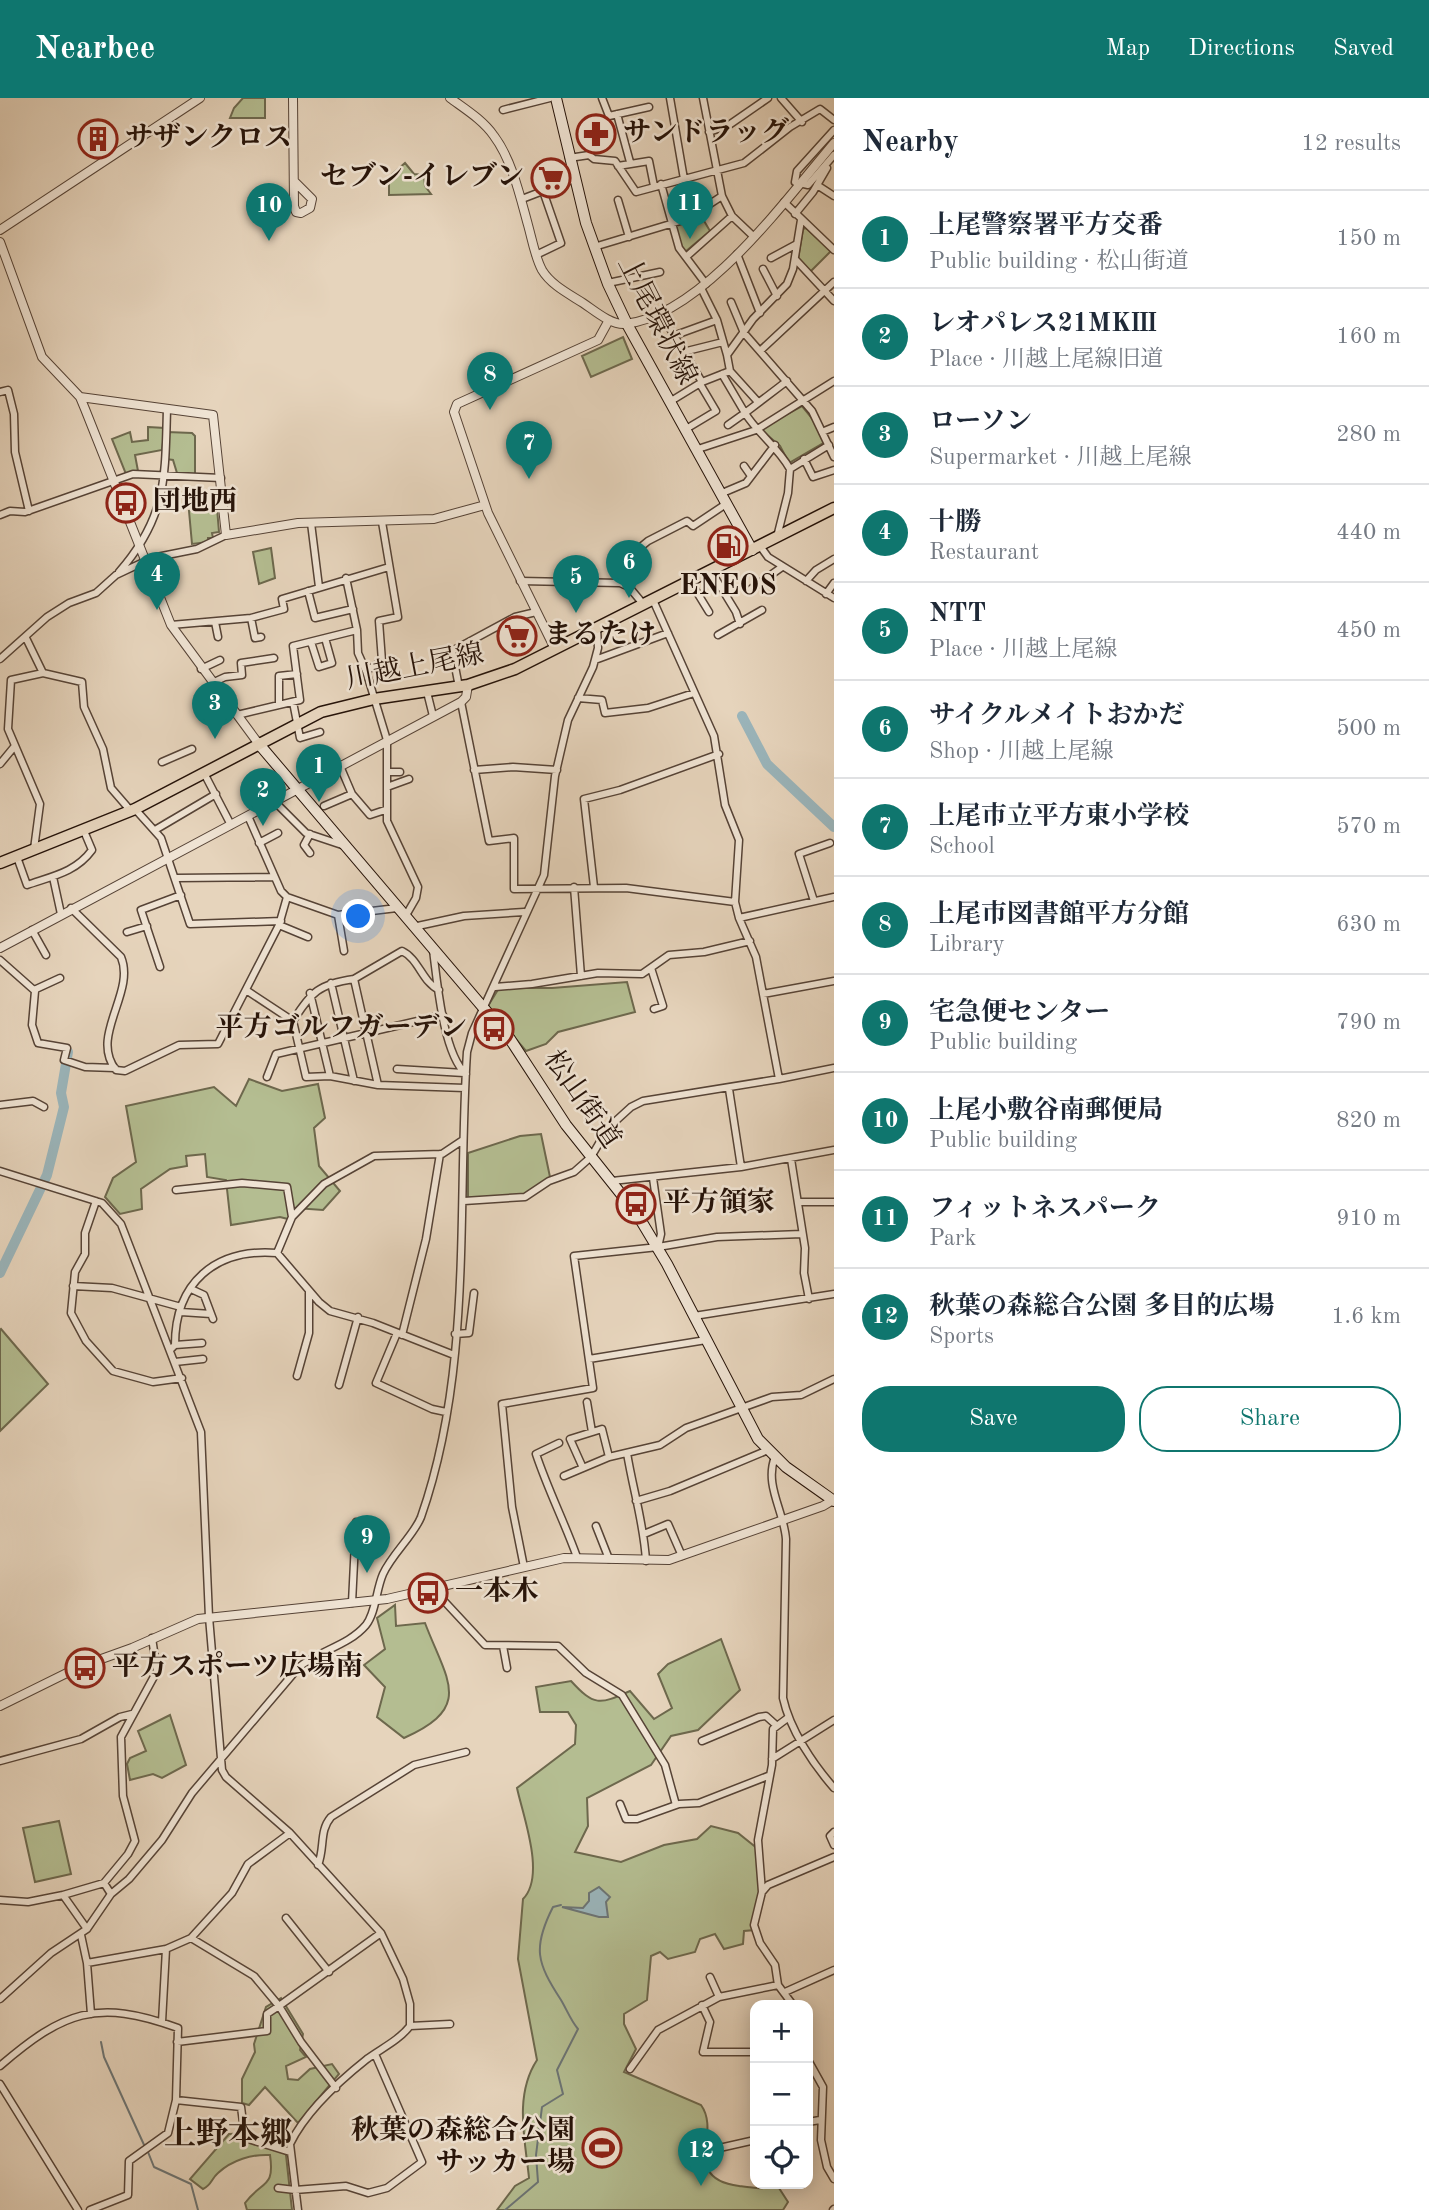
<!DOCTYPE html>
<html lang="en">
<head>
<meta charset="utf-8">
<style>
  body { margin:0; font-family:"Old Standard TT","Noto Serif JP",serif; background:#f6f6f7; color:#1f2937 }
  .controls { position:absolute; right:21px; bottom:21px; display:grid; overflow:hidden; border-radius:14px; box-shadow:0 4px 18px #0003 }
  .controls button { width:63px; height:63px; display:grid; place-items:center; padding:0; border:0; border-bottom:2px solid #e0e1e3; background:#fff; color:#1f2937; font:35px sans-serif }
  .you { position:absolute; left:359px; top:819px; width:24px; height:24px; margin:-18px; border:5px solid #fff; border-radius:50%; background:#1a73e8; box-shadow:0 0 0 10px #1a73e833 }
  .badge { display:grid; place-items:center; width:46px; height:46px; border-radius:50%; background:#0f766e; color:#fff; font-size:23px; font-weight:700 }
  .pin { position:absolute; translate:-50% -58px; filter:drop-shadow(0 2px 4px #0008) }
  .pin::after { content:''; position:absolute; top:37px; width:24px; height:21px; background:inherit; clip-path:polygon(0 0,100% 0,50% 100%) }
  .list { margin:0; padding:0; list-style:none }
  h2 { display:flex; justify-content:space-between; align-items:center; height:91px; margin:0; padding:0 28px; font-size:30px }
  h2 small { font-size:23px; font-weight:400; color:#747a83 }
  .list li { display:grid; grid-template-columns:46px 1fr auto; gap:21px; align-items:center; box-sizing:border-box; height:98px; padding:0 28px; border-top:2px solid #e0e1e3 }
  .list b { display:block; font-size:26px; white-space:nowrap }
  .list p { margin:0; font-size:23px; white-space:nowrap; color:#747a83 }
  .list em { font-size:23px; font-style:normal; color:#747a83 }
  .actions { display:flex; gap:14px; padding:21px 28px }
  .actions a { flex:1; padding:16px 0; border:2px solid #0f766e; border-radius:28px; text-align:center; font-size:24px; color:#0f766e }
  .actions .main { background:#0f766e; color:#fff }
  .icon { flex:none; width:38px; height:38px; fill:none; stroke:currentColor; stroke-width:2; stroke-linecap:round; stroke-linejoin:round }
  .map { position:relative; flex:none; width:834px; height:2112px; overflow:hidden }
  header { display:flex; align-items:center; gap:42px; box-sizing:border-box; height:98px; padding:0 35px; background:#0f766e; color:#fff }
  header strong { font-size:33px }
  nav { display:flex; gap:38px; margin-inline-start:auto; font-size:24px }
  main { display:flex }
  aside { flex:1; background:#fff }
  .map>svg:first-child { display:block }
</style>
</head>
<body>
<header>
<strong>Nearbee</strong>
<nav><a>Map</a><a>Directions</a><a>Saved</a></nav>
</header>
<main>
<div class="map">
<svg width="834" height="2112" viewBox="0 0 834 2112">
  <rect width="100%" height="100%" fill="#e6d4bc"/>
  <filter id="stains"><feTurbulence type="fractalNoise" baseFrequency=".00286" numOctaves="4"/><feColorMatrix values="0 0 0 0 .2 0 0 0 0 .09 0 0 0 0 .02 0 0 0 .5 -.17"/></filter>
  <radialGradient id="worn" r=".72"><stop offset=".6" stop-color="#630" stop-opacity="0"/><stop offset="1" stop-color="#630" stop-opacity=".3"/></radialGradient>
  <path fill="#b4bd91" stroke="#6d684d" stroke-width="2" d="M243 0H265V20H230L234 10Z
    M405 65 414 76 424 77 425 88 431 96 389 97V79Z
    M700 116 710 133 685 154 680 148 675 126Z
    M806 130 831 153 810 174 798 161 803 131Z
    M623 239 632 261 591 279 582 258Z
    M802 308 815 324 825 344 789 365 780 348 760 331Z
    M148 329 165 330 162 352 135 357 138 373 126 376 112 341 130 334 132 344 148 342Z
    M167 334 192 335 195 338V377L177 375 173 362 166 361Z
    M217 410 219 434 212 435 213 440H208V444L192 446 189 413Z
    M271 450 275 480 259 486 253 454Z
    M627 884 635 914 558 934 546 946 526 953 488 908 499 890H552Z
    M249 981 282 993 318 986 325 1020 314 1030 319 1068 340 1093 323 1112 295 1110 288 1121 280 1119 231 1127 226 1082 207 1079 205 1056 186 1058 187 1068 170 1071 141 1091 142 1111 120 1116 105 1099 113 1080 136 1064 126 1008 214 989 236 1008Z
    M541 1036 550 1079 523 1097 468 1100V1055L520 1038Z
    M1 1231 48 1286 0 1333V1232Z
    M395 1507 396 1528 425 1525C447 1583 474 1609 404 1640L377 1619 385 1589 364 1567 385 1551 377 1520Z
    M721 1541 740 1592 698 1632 671 1638 651 1667 587 1700 588 1728 575 1754 621 1764 664 1747 697 1741 711 1728 738 1735 758 1751 762 1789 755 1832 744 1833 743 1846 724 1851 715 1836 700 1841 695 1854 668 1861 660 1854 651 1858 647 1902 624 1916V1926L636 1951 624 1974 701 2007C722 2036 680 2080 739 2088 753 2090 764 2092 777 2087L788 2104 783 2112H497L515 2088 529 2080C525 2041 514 1997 537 1962L518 1861 523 1801C546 1778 523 1718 517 1690L575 1646 576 1627 568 1614H540L536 1589 571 1583C594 1608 599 1607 630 1593L654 1621 672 1610 658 1576 668 1566Z
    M170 1617 186 1667 162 1680 153 1676 130 1682 127 1666 130 1660 146 1653 138 1633Z
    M59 1723 71 1776 35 1784 23 1730Z
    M281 1900 303 1936 300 1952 306 1959 286 1968 288 1981 298 1982 310 1971 332 1966 339 1976 298 2025 265 1989 249 2007 242 2005V1981L255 1954 254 1946 266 1909Z
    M251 2035 285 2048 292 2112H247L245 2105C262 2082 275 2091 270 2057 252 2056 232 2062 218 2075 211 2081 212 2087 203 2091L190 2081 229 2036Z"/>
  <path fill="#9ab5bb" stroke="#6c7474" stroke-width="2" d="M599 1789 610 1799 606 1804 608 1819H599L562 1809 583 1810 589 1803V1795Z"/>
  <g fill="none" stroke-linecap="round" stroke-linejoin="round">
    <path stroke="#6c7474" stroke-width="2" d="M101 1944 104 1959 145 2049
      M148 2054 154 2069 191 2086 198 2112
      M505 2112 538 2084 536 2057 542 2009 563 1996 557 1972 578 1931C571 1923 567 1912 561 1902 537 1865 532 1850 553 1809L561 1807"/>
    <path stroke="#9ab5bb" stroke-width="10" d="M742 618 767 666 834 729
      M0 1175 47 1077 64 1009 61 995 68 954"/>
    <g stroke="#564336" stroke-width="9">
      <path id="minor" d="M602 0 609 18 649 9
        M670 0 684 81
        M703 0 722 98 732 118 753 138
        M781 0 802 24
        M503 12 550 0
        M617 16 630 64
        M834 32 797 73 795 84 808 87 834 57
        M709 34 729 27 768 0
        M569 60 589 57 594 61 615 63 636 94 744 65 790 29 820 11 834 22
        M618 68 649 63 654 88
        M661 86 679 150 706 186
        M817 87 834 98
        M522 101 574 81
        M618 102 629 139
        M784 104 834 152
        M795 116 813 94 827 70
        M594 149 687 121 722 98
        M737 156 760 215
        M536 157 561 145 543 93
        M686 159 732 118
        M771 160 797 146
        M795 161 834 203
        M763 171 777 198
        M608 185 660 174
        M701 190 717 222 727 257
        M731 204 744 235 812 313 834 359
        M660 214 702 284
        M673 238 717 222
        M760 253 834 184
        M683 254 723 244
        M722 276 745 315 728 327
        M787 283 745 315C758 336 777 348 790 371L829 347
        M0 294 8 292 14 316 15 354 29 413
        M671 303 702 284 730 273
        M758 304 730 273 727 257 753 221 787 186 793 171 801 122
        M686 331 716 313 700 286
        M822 334 834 329
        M698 351 756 332 834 283
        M804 361 813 379 834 372
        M744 368 751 378
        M720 396 746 385 775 347
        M0 417 10 413 25 414 133 376 221 380
        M311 425 319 489
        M777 439 788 395 790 371
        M760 448 768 459 834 500
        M711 473 736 514 740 526
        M119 474C167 419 165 380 167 311
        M346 480 357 532 358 555 366 573 387 642V723L418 789 416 800 405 819
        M520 483 620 485 629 489 644 507
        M690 483 709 514
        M806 483 816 472 834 461
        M620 485 614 471 648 443 687 423 693 428 726 406
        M751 491 782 469
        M308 493 315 520 353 511
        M826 496 834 485
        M653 502 714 638 725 707 739 742 735 804 739 820 834 799
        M251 520 255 540 261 539
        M215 524 218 539
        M171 527 251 520 284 511 282 501 389 469
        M718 537 762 512
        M26 540 43 575
        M311 544 319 569 332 565 325 540
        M0 561 47 519 69 505 96 495 116 477 152 460 197 451 226 437
        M595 562 668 535
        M201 571 220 562
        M366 573 382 563 379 523 398 519 382 424
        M212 585 225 579 242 577 241 565 274 560
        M459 589 452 553 515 519 536 514
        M427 594 433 618
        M578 600 602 602 605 615 648 610 694 595
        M293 604 300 640 320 634
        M461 604 489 743 514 740V791L626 790 735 804
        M279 607V578L297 576
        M237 617 300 602 293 548 357 532
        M162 664 192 651
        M0 666 14 649
        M340 668 352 696 370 717 385 712
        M474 672 513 669 557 672
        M387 674H400
        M204 675 231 727
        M387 689 409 681
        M275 704 306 735 342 747
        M324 708 352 696
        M135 711 161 740 190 826 281 823
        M248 718 281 793 287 799 338 817 397 810
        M155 732 216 696
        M310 736 304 747 310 755
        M259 745 278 735
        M34 751 40 706 8 631 11 582 43 575 82 584 84 609 103 651 111 690 130 712
        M17 759 27 787C53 778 76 774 92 752L84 733
        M53 779 61 816
        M176 780 274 779
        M574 789 581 878
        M594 789 584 701 620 692 719 656
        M814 803 799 756 830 745
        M71 810 121 859C136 895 89 938 116 972L125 973 179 947 218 946 279 827 287 799
        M338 817 344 853
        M279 827 308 839
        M413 829 464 818 524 814
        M32 832 46 857
        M127 834 147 828
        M433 852C437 882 443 956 466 976
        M0 862 35 893 32 927 38 945 67 950 64 962 85 969 115 970
        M160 869 141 812 181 797
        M651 870 663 908 654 911
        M331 885 354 983
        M495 889 532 886 598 875 642 876 669 857 704 854 750 843
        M34 892 60 880
        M246 892 293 923 306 979 330 978 378 987 465 990
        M310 895 330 978
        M763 896 834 883
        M293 923C311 894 319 886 354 881
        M397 971 464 975
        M267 979 276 956 443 917
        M779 981 834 970
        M378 987 354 881 402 853C419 861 422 884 439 892
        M729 991 741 1069
        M0 1007 33 1003 44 1009
        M791 1061 805 1150 804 1175 809 1201
        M0 1073 102 1105 121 1126 201 1334 209 1519 222 1672 226 1679 290 1735 381 1835 403 1881 410 1906V1928C398 1943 382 1950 367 1961 338 1984 306 2013 290 2046L298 2112
        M653 1080 661 1136 658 1149
        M612 1083 741 1069 834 1052
        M176 1092 242 1085 287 1089 292 1119
        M96 1103 85 1135V1156L75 1174 71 1215 86 1243 113 1273 153 1284 182 1280
        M464 1103 525 1099 549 1083 574 1074 591 1059 608 1030 631 1009 643 1003 779 981 756 859 739 820
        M798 1104H834
        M277 1155 292 1119 324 1086 374 1058 442 1056 463 1042
        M73 1188 112 1190 181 1209
        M191 1191 204 1197 213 1221
        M181 1214 211 1216
        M694 1218 834 1196
        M397 1235 376 1285 432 1311 446 1314
        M455 1236 469 1235 474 1195
        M402 1237 426 1141 440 1056
        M175 1247 202 1245
        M171 1251 175 1247C175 1185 215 1150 277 1155L319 1204 330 1213 373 1225 454 1257
        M589 1261 706 1242
        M175 1264 203 1261
        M297 1278 309 1235V1193
        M339 1287 358 1219
        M587 1304 592 1334
        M559 1345 536 1356C548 1392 564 1423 577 1459
        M627 1355C633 1392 644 1426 646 1463
        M775 1359C764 1387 784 1413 786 1441L783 1600C790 1632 813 1666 834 1690
        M583 1370 570 1341 602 1331 609 1359
        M564 1378 609 1359 660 1347 686 1330 772 1299 801 1297 834 1281
        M636 1403 670 1393 768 1352
        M596 1428 609 1461
        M644 1436 668 1426 682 1458
        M524 1469 512 1409 502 1306 593 1290 574 1158 658 1149 717 1139 802 1136
        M432 1490 485 1547 558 1548 586 1575 622 1597 665 1667 676 1707
        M352 1505 356 1424
        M503 1548 507 1570
        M789 1619 773 1631 772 1667 758 1742 762 1794 754 1827 760 1845 775 1867 778 1887 793 1907
        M702 1643 759 1619 766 1618 776 1627
        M772 1661 834 1622
        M0 1663 81 1641 120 1619 132 1616
        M620 1706 626 1721H637L679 1706 699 1705 768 1678
        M834 1734 830 1738 834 1747
        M318 1767C325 1749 319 1733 331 1719L414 1667 466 1654
        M762 1794 768 1787 834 1759
        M111 1796 104 1785 128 1756 135 1743 123 1698 121 1639 157 1573 152 1540
        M63 1797 104 1785
        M0 1802 28 1804 63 1797 87 1831
        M286 1820 329 1874
        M81 1837 87 1865 91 1916
        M191 1840 254 1878 279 1908 381 1835
        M87 1865 166 1851 191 1840 232 1795 248 1766 290 1735
        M710 1879 719 1899
        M785 1894 834 1872
        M0 1901 51 1855 87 1831 111 1796 129 1781 162 1742 192 1695 299 1569C320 1552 348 1548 366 1527 376 1514 376 1492 383 1476 392 1456 414 1437 421 1419 473 1271 457 1108 467 954L472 935 544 777 555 678 568 622 593 569 598 550 597 529
        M702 1907 710 1924 703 1954H755
        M162 1924 166 1851
        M410 1928 450 1926
        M177 1944 267 1933V1916L279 1908 301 1944 336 1990
        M808 1962 823 1989 821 2042 827 2069 834 2081
        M0 1968C63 1914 96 1900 178 1930L176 2002 168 2035 129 2063 128 2097 90 2112
        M630 1971 658 1932 719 1899 778 1887
        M0 1986 78 2112
        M176 2002 241 2009 245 2040 290 2054
        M808 2024 820 2022
        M715 2051 755 2042
        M278 2090 295 2092 346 2088 368 2095 387 2090 422 2064 375 1956
        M833 2112 834 2111"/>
    </g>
    <g stroke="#564336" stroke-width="10">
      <path id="tertiary" d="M293 0 294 108 296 114 301 115 310 110 312 101 294 83
        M450 0C465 11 483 22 494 38 512 62 520 98 528 127 532 141 535 159 542 172 551 187 569 196 583 205 595 213 611 227 625 226 702 218 787 100 834 45
        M0 132 200 0
        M0 144 42 259 80 299 85 311 171 527 258 645
        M80 299 213 317 226 437 298 425 434 421 485 407
        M555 551 488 415 454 314 457 306 598 242 609 222
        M0 850 461 604 466 599 468 587
        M0 1608 79 1569 132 1550 198 1521 387 1501 564 1460 669 1462 823 1408 833 1402"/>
    </g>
    <g stroke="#261309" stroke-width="12">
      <path id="secondary" d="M556 0 586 125 608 186 627 226 752 452
        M258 645 510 941 566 1027 637 1116 667 1166 758 1341 786 1369 834 1403"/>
    </g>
    <g stroke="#261309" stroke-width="13">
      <path id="primary" d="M0 765 135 711 321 614 374 601 468 587 515 571 834 410"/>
    </g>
    <use href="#minor" stroke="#efe3d3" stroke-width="6"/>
    <use href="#tertiary" stroke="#efe3d3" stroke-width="8"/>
    <use href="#secondary" stroke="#efe3d3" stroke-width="10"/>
    <use href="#primary" stroke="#e6d4bc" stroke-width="10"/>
  </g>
  <defs>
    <g id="pharmacy-ring" transform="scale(2.0125)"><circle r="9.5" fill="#efe3d3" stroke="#8f2418" stroke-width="1.5"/><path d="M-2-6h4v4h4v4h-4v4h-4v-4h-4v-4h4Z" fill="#8f2418"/></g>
    <g id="building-ring" transform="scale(2.0125)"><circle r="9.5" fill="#efe3d3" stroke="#8f2418" stroke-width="1.5"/><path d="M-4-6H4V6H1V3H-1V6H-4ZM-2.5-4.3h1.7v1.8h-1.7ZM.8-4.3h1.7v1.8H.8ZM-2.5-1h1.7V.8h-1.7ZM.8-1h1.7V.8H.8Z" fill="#8f2418"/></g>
    <g id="supermarket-ring" transform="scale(2.0125)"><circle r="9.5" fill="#efe3d3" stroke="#8f2418" stroke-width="1.5"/><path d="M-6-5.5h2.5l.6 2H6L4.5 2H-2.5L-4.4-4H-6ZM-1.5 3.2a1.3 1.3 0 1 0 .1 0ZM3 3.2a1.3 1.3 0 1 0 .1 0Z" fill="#8f2418"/></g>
    <g id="bus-ring" transform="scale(2.0125)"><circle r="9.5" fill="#efe3d3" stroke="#8f2418" stroke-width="1.5"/><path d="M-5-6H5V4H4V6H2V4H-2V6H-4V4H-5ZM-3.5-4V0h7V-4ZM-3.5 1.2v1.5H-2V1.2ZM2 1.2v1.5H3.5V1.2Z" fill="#8f2418"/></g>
    <g id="fuel-ring" transform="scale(2.0125)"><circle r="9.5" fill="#efe3d3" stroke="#8f2418" stroke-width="1.5"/><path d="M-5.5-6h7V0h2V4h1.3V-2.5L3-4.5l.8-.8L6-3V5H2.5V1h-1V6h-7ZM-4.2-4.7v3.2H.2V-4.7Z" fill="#8f2418"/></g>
    <g id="stadium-ring" transform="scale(2.0125)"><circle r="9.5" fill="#efe3d3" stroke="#8f2418" stroke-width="1.5"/><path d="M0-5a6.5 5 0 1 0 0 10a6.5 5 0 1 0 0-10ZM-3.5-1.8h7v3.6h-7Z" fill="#8f2418"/></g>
  </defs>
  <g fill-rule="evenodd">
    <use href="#pharmacy-ring" x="596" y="36"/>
    <use href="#building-ring" x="98" y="41"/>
    <use href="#supermarket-ring" x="551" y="80"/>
    <use href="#bus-ring" x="126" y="405"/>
    <use href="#fuel-ring" x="728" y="448"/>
    <use href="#supermarket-ring" x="517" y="538"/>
    <use href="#bus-ring" x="494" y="931"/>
    <use href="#bus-ring" x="636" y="1106"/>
    <use href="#bus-ring" x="428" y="1495"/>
    <use href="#bus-ring" x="85" y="1570"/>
    <use href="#stadium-ring" x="602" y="2050"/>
  </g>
  <g text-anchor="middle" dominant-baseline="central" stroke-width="5" stroke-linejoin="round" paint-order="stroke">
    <g font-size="28" font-weight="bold" fill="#261309" stroke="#efe3d3" text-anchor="start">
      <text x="623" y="36">サンドラッグ</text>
      <text x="125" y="41">サザンクロス</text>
      <text x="524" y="80" text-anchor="end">セブン-イレブン</text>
      <text x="153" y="405">団地西</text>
      <text x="728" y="489" text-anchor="middle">ENEOS</text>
      <text x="544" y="538">まるたけ</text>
      <text x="467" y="931" text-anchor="end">平方ゴルフガーデン</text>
      <text x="663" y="1106">平方領家</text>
      <text x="455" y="1495">一本木</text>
      <text x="112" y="1570">平方スポーツ広場南</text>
      <text x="575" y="2034" text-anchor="end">秋葉の森総合公園<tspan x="575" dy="32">サッカー場</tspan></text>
    </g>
    <g font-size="28" fill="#261309" stroke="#efe3d3">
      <text transform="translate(656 223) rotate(63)">上尾環状線</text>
      <text transform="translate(415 570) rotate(-11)">川越上尾線</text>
      <text transform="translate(581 1002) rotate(55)">松山街道</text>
    </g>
    <g font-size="32" font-weight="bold" fill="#261309" stroke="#efe3d3">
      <text x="228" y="2038">上野本郷</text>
    </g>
  </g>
  <rect width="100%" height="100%" filter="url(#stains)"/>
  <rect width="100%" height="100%" fill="url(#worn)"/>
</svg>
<div class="controls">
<button>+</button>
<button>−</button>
<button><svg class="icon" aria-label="locate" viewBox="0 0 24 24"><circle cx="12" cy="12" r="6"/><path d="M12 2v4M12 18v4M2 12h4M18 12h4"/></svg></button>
</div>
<div class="you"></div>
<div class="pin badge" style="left:319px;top:704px">1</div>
<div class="pin badge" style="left:263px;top:728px">2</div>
<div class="pin badge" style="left:215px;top:641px">3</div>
<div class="pin badge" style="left:157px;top:512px">4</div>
<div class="pin badge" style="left:576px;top:515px">5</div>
<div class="pin badge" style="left:629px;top:500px">6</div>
<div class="pin badge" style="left:529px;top:381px">7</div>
<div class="pin badge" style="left:490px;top:312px">8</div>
<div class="pin badge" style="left:367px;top:1475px">9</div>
<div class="pin badge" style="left:269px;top:143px">10</div>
<div class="pin badge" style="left:690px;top:141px">11</div>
<div class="pin badge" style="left:701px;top:2088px">12</div>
</div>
<aside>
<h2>Nearby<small>12 results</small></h2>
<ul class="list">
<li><span class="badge">1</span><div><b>上尾警察署平方交番</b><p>Public building · 松山街道</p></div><em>150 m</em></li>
<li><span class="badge">2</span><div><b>レオパレス21MKⅢ</b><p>Place · 川越上尾線旧道</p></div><em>160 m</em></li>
<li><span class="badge">3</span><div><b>ローソン</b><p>Supermarket · 川越上尾線</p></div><em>280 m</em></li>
<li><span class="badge">4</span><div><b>十勝</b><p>Restaurant</p></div><em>440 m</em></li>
<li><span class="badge">5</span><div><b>NTT</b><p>Place · 川越上尾線</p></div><em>450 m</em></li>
<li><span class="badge">6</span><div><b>サイクルメイトおかだ</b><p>Shop · 川越上尾線</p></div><em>500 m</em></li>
<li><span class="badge">7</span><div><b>上尾市立平方東小学校</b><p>School</p></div><em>570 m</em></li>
<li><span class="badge">8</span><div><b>上尾市図書館平方分館</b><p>Library</p></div><em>630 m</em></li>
<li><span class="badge">9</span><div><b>宅急便センター</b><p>Public building</p></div><em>790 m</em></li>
<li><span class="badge">10</span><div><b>上尾小敷谷南郵便局</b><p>Public building</p></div><em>820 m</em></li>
<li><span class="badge">11</span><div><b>フィットネスパーク</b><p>Park</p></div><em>910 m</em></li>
<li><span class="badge">12</span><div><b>秋葉の森総合公園 多目的広場</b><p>Sports</p></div><em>1.6 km</em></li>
</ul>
<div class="actions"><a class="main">Save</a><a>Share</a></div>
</aside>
</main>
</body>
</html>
